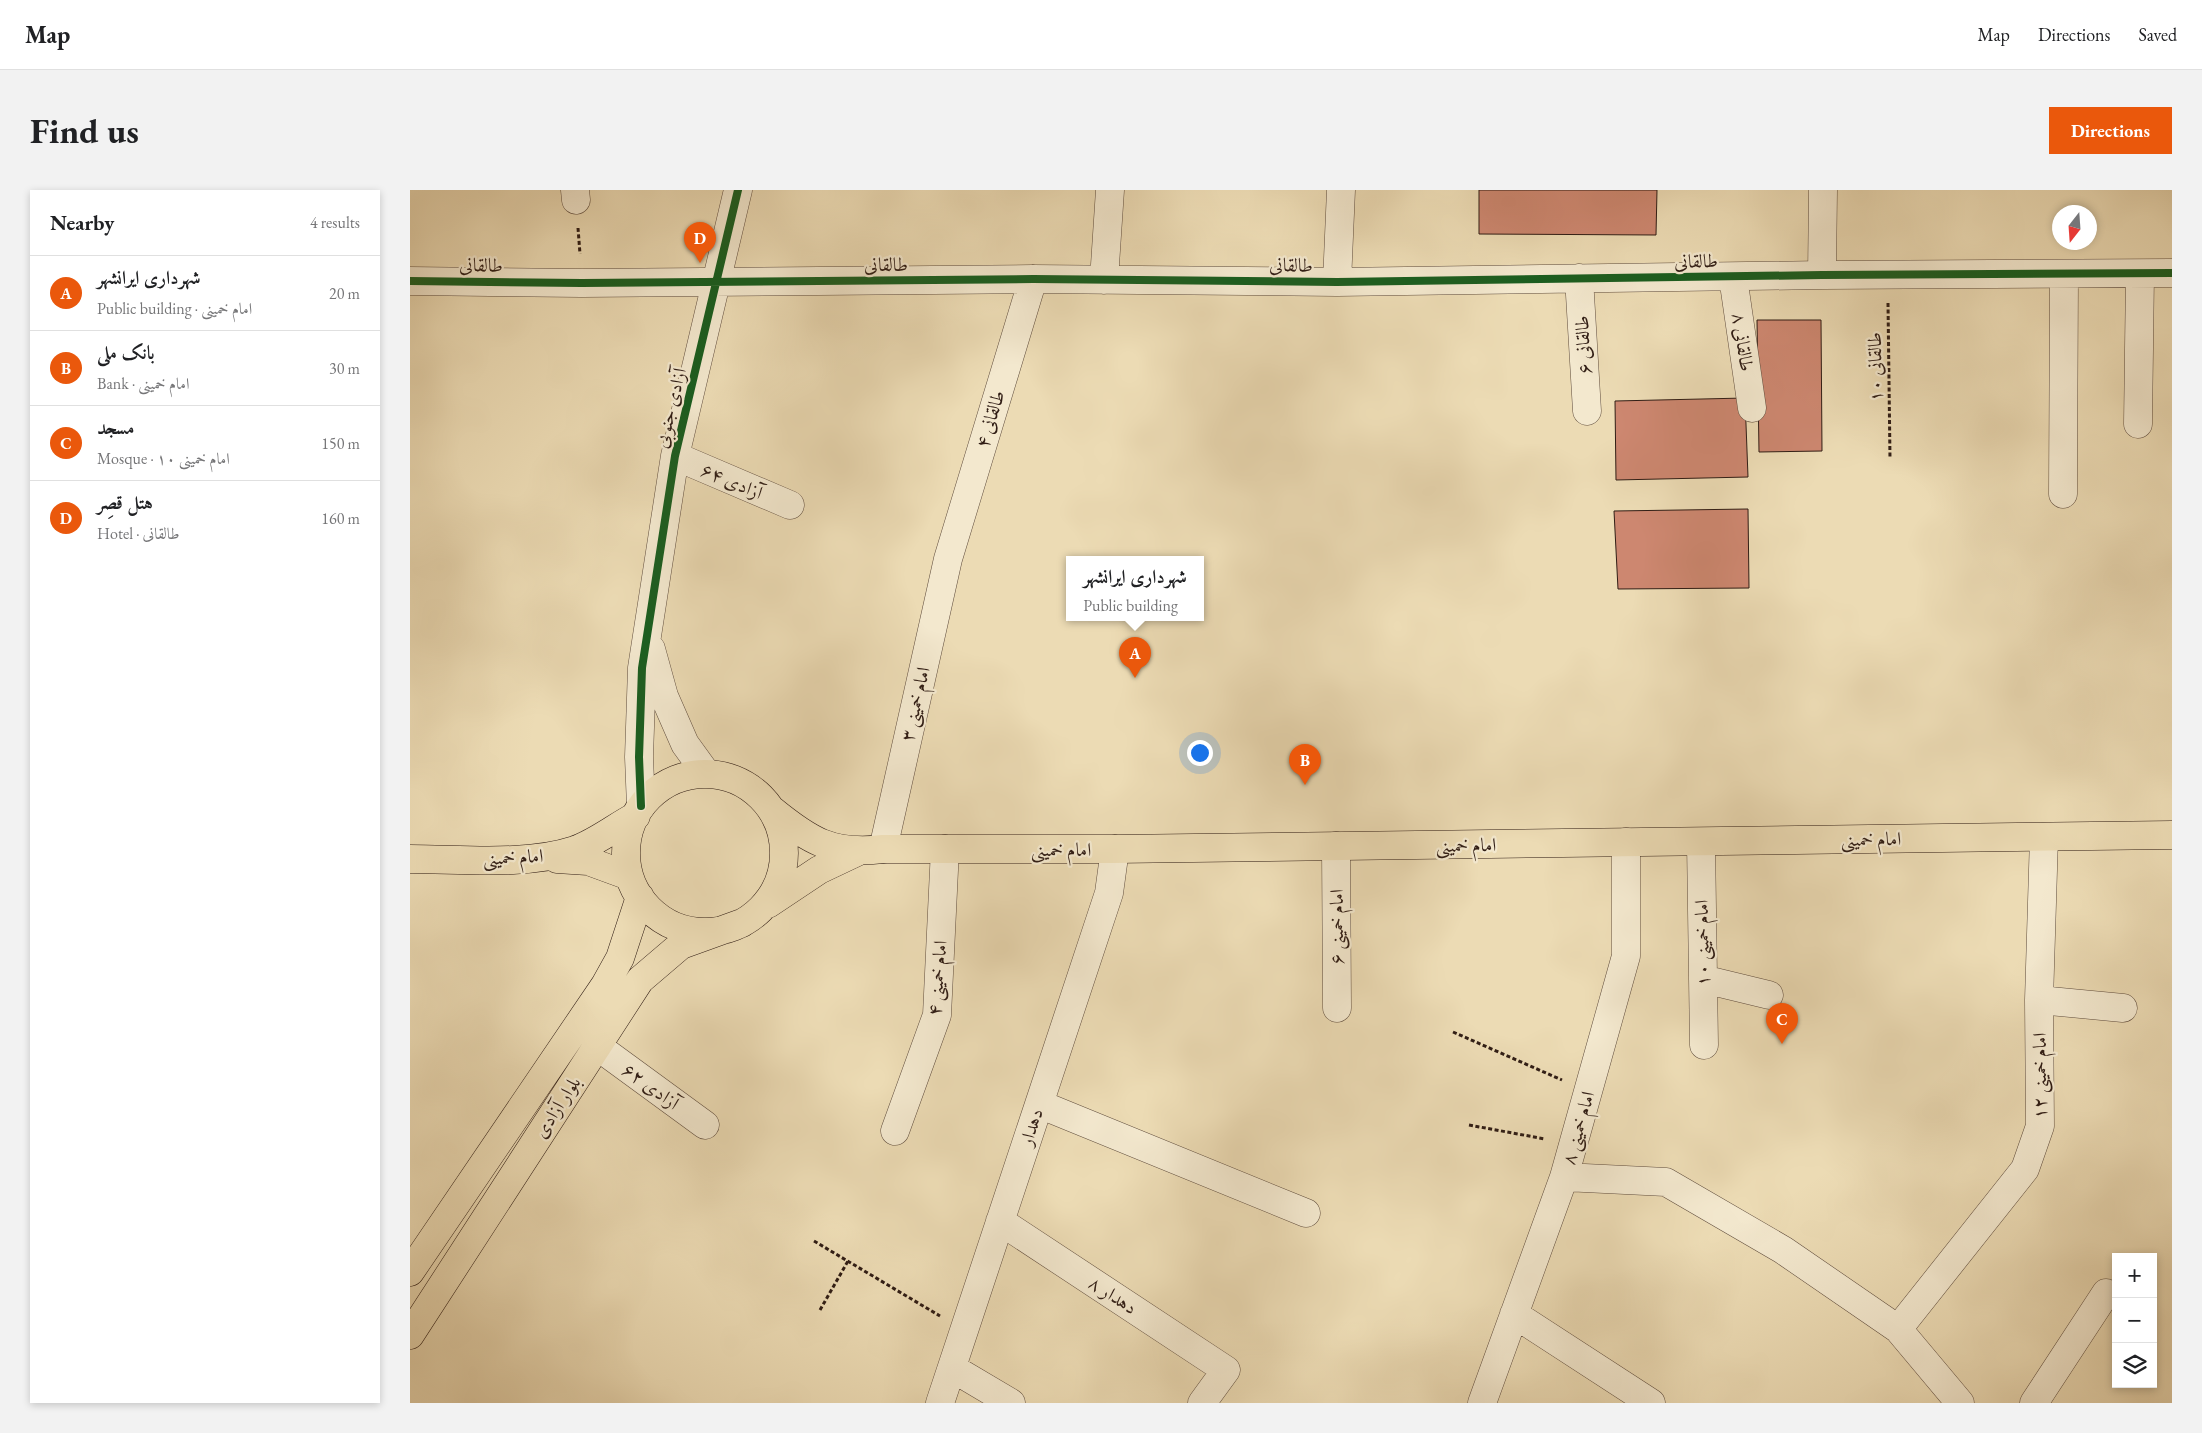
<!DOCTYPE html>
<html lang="en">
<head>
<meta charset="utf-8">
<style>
  body { margin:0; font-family:"EB Garamond",Amiri,serif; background:#f2f2f2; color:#202124 }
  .controls { position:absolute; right:15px; bottom:15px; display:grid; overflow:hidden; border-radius:0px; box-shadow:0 2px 8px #0003 }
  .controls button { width:45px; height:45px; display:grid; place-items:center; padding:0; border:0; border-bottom:1px solid #e0e0e0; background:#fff; color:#202124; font:25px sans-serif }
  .compass { position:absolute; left:1642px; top:15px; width:45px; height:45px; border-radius:50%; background:#fff; box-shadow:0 2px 8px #0003; rotate:197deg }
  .you { position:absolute; left:789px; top:562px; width:18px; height:18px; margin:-12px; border:4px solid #fff; border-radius:50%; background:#1a73e8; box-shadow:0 0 0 8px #1a73e833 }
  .badge { display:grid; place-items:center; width:32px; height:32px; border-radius:50%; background:#ea580c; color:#fff; font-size:16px; font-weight:700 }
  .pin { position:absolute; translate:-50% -41px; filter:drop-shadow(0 1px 2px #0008) }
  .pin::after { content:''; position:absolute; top:26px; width:18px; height:15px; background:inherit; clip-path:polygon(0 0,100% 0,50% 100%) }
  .popup { position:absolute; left:656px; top:366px; width:138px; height:65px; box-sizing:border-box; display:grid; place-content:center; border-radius:0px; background:#fff; filter:drop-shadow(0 1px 4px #0005); font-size:16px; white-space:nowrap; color:#757577 }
  .popup b { font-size:19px; color:#202124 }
  .popup::after { content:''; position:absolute; left:50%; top:100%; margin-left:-10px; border:10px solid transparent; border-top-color:#fff }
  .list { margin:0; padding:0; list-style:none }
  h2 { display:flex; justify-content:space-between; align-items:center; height:65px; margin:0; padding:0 20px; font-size:21px }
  h2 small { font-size:16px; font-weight:400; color:#757577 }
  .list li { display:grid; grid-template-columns:32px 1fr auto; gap:15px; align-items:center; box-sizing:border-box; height:75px; padding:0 20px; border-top:1px solid #e0e0e0 }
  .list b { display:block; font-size:19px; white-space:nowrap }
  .list p { margin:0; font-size:16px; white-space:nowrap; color:#757577 }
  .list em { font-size:16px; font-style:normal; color:#757577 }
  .icon { flex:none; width:28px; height:28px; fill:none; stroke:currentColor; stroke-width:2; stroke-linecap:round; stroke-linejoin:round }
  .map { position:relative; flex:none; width:1762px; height:1213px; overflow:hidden; border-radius:0px }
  header { display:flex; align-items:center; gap:30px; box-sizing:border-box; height:70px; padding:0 25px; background:#fff; border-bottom:1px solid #e0e0e0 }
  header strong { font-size:24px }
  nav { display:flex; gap:28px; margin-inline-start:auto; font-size:18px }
  .intro { display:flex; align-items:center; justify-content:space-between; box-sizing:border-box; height:120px; padding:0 30px }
  h1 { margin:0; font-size:35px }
  .button { padding:12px 22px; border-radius:0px; background:#ea580c; color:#fff; font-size:18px; font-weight:700 }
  main { display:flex; gap:30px; padding:0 30px }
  aside { flex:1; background:#fff; border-radius:0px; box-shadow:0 2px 8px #0003 }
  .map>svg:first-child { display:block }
</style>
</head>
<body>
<header>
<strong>Map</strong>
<nav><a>Map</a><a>Directions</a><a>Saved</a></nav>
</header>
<div class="intro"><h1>Find us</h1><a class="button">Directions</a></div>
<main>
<aside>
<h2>Nearby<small>4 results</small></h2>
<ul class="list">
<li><span class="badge">A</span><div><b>شهرداری ایرانشهر</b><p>Public building · امام خمینی</p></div><em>20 m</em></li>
<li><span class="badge">B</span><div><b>بانک ملی</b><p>Bank · امام خمینی</p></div><em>30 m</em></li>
<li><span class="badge">C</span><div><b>مسجد</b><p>Mosque · امام خمینی ۱۰</p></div><em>150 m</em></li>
<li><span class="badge">D</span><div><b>هتل قصِر</b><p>Hotel · طالقانی</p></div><em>160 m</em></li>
</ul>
</aside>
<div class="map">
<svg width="1762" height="1213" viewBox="0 0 1762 1213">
  <rect width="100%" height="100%" fill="#ecdbb4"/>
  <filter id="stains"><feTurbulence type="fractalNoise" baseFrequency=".004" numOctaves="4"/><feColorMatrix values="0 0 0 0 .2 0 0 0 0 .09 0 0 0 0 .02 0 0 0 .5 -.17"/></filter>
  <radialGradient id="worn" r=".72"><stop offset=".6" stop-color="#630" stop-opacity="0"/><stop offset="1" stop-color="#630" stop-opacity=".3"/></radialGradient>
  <path fill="#cd8770" stroke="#301d15" d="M1069 0H1247L1246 45 1069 44Z
    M1347 130H1411L1412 261 1349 262Z
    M1335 208 1338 287 1206 290 1205 211Z
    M1338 319 1339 398 1208 399 1204 321Z"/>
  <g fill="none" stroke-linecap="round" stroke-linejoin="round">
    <g stroke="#5f4c3d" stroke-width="29">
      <path id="minor" d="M165 0 166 10
        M1412 85 1413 0
        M1323 87 1342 218
        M1169 88 1177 221
        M694 90 700 0
        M0 91 172 93 623 89 927 92 1412 85 1762 83
        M927 92 931 0
        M1728 234 1730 84
        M265 266 380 315
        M1653 304 1654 84
        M241 459 254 506 275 554 296 583
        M231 616 229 567 232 478 265 266 328 0
        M1291 652 1294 855
        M926 656 927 818
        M473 659 538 369 623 89
        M1293 789 1359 805
        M1629 810 1713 818
        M187 856 295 935
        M629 914 896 1023
        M485 941 527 825 535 659
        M1154 987 1256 992 1373 1060 1488 1139 1550 1213
        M590 1031 816 1180 792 1213
        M1104 1124 1241 1213
        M1488 1139 1615 979 1630 936 1629 810 1634 647
        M542 1178 601 1213
        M530 1213 699 703 705 659
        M1072 1213 1154 987 1216 766V652
        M1624 1213 1696 1103"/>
    </g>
    <g stroke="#301d15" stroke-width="29">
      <path id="major" d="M216 663a79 79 0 1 1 158 0a79 79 0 1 1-158 0Z
        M362 620C400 651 422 665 473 659H705L1762 645
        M0 669C52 669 116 676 165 660 187 652 205 637 226 626
        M147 669 178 671 219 686
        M358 714 409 680 447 662
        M0 1082 195 795 210 768 230 707
        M0 1145 230 790 271 755 332 733"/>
    </g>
    <path stroke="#301d15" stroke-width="3" stroke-dasharray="4 2.5" stroke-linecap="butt" d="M168 38 170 64
      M1478 113 1480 269
      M1043 842 1152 890
      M1059 935 1135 949
      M404 1051 530 1126
      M410 1120 438 1071"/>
    <use href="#minor" stroke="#f3e8ce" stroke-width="28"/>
    <use href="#major" stroke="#ecdbb4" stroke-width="28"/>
    <g stroke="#f3e8ce" stroke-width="11">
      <path id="cycleway" d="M0 91 172 93 623 89 927 92 1412 85 1762 83
        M231 616 229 567 232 478 265 266 328 0"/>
    </g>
    <use href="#cycleway" stroke="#1b5e20" stroke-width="8"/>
  </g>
  <g text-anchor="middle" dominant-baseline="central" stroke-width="4.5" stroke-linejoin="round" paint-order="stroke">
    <g font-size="19" fill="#301d15" stroke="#f3e8ce">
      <text transform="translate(1286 71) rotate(-1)">طالقانی</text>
      <text x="476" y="74">طالقانی</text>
      <text transform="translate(71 75) rotate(1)">طالقانی</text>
      <text transform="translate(881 75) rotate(1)">طالقانی</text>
      <text transform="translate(1333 152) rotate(82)">طالقانی ۸</text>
      <text transform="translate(1173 155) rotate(-93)">طالقانی ۶</text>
      <text transform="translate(1465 177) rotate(-91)">طالقانی ۱۰</text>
      <text transform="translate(260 218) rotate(-76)">آزادی جنوبی</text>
      <text transform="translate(580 229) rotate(-73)">طالقانی ۴</text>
      <text transform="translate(322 291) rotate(23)">آزادی ۶۴</text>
      <text transform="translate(505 514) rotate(-77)">امام خمینی ۳</text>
      <text transform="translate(1461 649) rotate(-1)">امام خمینی</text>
      <text transform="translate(1056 655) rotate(-1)">امام خمینی</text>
      <text x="651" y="659">امام خمینی</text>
      <text transform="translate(103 667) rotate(-3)">امام خمینی</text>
      <text transform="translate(926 737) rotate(-90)">امام خمینی ۶</text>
      <text transform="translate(1292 753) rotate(-91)">امام خمینی ۱۰</text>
      <text transform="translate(527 788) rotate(-85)">امام خمینی ۴</text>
      <text transform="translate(1629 886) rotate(-90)">امام خمینی ۱۲</text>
      <text transform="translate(241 896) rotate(36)">آزادی ۶۲</text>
      <text transform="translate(147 917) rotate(-57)">بلوار آزادی</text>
      <text transform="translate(621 937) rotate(-72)">دهدار</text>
      <text transform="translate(1168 938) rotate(-74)">امام خمینی ۸</text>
      <text transform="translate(703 1105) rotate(33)">دهدار ۸</text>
    </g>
  </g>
  <rect width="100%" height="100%" filter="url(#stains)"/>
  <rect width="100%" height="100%" fill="url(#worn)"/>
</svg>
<div class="controls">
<button>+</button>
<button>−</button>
<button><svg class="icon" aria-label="layers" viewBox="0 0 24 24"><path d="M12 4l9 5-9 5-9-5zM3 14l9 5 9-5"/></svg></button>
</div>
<svg class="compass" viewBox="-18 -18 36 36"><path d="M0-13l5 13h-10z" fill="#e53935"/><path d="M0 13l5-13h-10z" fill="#757577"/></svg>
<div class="you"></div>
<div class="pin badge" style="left:725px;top:488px">A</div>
<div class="popup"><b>شهرداری ایرانشهر</b>Public building</div>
<div class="pin badge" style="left:895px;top:595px">B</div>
<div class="pin badge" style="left:1372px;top:854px">C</div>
<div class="pin badge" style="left:290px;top:73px">D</div>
</div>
</main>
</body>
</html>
